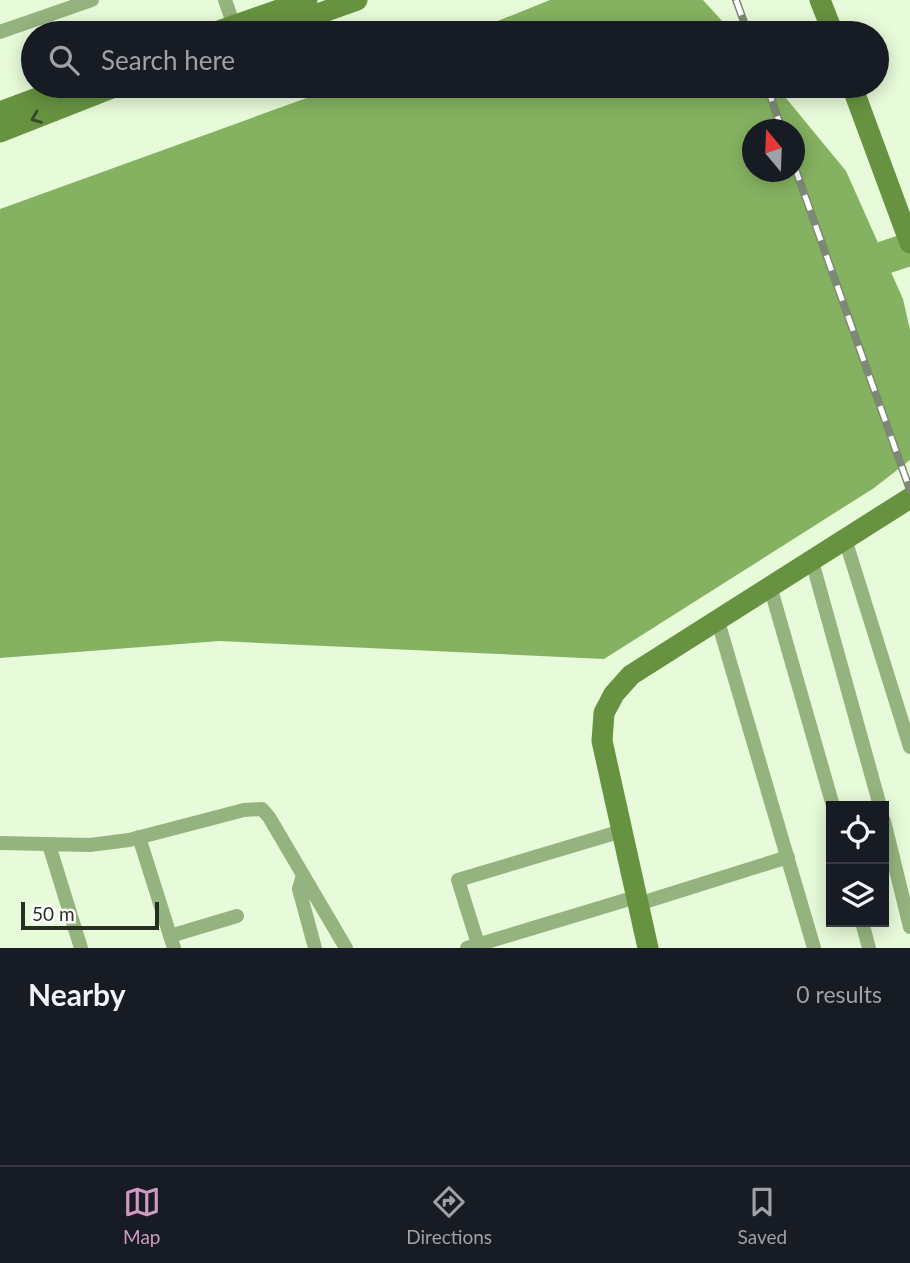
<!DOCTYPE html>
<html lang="en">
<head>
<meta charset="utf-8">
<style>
  body { margin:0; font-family:Lato,sans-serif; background:#20242c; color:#f1f3f6 }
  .controls { position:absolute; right:21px; bottom:21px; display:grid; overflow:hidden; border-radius:0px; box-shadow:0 4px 18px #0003 }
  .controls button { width:63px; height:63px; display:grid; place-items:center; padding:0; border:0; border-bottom:2px solid #363941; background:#171b24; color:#f1f3f6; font:35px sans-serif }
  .compass { position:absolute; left:742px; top:119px; width:63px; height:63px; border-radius:50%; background:#171b24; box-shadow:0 4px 18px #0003; rotate:341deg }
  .scale { position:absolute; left:21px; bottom:18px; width:138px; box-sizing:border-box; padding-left:7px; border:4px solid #272e22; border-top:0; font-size:19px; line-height:24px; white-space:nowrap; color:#272e22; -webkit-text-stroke:5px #fff; paint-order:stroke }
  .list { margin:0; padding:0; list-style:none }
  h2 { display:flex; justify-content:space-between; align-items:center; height:91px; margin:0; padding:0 28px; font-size:30px }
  h2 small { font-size:23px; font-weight:400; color:#9ea1a6 }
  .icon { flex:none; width:38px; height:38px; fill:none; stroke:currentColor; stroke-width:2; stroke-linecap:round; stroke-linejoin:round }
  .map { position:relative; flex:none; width:910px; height:948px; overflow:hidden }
  .search { position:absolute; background:#171b24; box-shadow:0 4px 18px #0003; left:21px; right:21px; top:21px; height:77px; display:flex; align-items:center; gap:18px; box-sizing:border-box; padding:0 24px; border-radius:38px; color:#9ea1a6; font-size:26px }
  .sheet { height:217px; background:#171b24 }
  nav { display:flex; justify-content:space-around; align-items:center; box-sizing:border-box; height:98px; border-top:2px solid #363941; background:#171b24; font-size:19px; color:#9ea1a6 }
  nav a { display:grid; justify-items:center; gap:4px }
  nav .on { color:#cf99c1 }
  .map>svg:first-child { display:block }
</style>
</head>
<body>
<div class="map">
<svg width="910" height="948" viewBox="0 0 910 948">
  <rect width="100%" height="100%" fill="#e7fad9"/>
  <path fill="#85b260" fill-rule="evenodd" d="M550 0H703L733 33H468Z
    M340 86H776L846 171 903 299 910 330V460L874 488 604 659 219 641 0 658V209ZM752 130H794V172H752Z"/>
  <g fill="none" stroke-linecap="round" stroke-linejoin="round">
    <path stroke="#85b260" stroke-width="33" d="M841 272 910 249"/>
    <path stroke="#95b37e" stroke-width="14" d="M225 0 234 26
      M0 32 92 0
      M845 539 910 747
      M812 561 880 806
      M770 586 833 806
      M717 618 814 948
      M884 821 910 927
      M139 837 174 948
      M0 843 90 845 129 840 244 810 262 809 269 817 346 948
      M49 845 81 948
      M303 875 299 889 315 948
      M638 904 788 857
      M862 922 869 948
      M170 936 237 916
      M478 944 458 880 622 831
      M467 948 636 897"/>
    <path stroke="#679340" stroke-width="21" d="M820 0 833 33
      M213 33 307 0
      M264 33 357 0
      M852 86 910 243
      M0 112 69 86
      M0 132 117 86
      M648 948 602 741 604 713 614 694 631 675 910 498"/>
    <g stroke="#7d8974" stroke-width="8">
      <path id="rail" d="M736 0 748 33
        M767 86 782 130
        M794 165 910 490"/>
    </g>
    <use href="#rail" stroke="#fff" stroke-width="5" stroke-dasharray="16" stroke-linecap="butt"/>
  </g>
  <defs><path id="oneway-chevron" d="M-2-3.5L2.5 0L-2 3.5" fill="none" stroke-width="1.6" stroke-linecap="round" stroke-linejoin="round" transform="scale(1.75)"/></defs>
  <use stroke="#37472a" href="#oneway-chevron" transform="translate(36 118) rotate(158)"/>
</svg>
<div class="controls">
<button><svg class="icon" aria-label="locate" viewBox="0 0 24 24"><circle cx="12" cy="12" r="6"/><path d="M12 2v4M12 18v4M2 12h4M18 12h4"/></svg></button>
<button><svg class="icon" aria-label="layers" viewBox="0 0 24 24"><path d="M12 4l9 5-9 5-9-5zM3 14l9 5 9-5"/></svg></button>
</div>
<svg class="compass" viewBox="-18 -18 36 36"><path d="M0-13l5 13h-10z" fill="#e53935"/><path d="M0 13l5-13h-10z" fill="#9ea1a6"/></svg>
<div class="scale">50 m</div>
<div class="search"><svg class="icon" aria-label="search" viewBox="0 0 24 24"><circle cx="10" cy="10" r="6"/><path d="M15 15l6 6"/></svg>Search here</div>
</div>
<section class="sheet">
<h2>Nearby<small>0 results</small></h2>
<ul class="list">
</ul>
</section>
<nav>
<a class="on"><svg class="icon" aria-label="map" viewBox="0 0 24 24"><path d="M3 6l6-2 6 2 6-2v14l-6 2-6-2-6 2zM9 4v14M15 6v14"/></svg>Map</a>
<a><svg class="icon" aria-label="directions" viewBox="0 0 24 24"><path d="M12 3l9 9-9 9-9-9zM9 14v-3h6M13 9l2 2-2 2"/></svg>Directions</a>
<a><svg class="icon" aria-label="saved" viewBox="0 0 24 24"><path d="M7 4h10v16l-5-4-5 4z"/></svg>Saved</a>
</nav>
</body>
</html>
